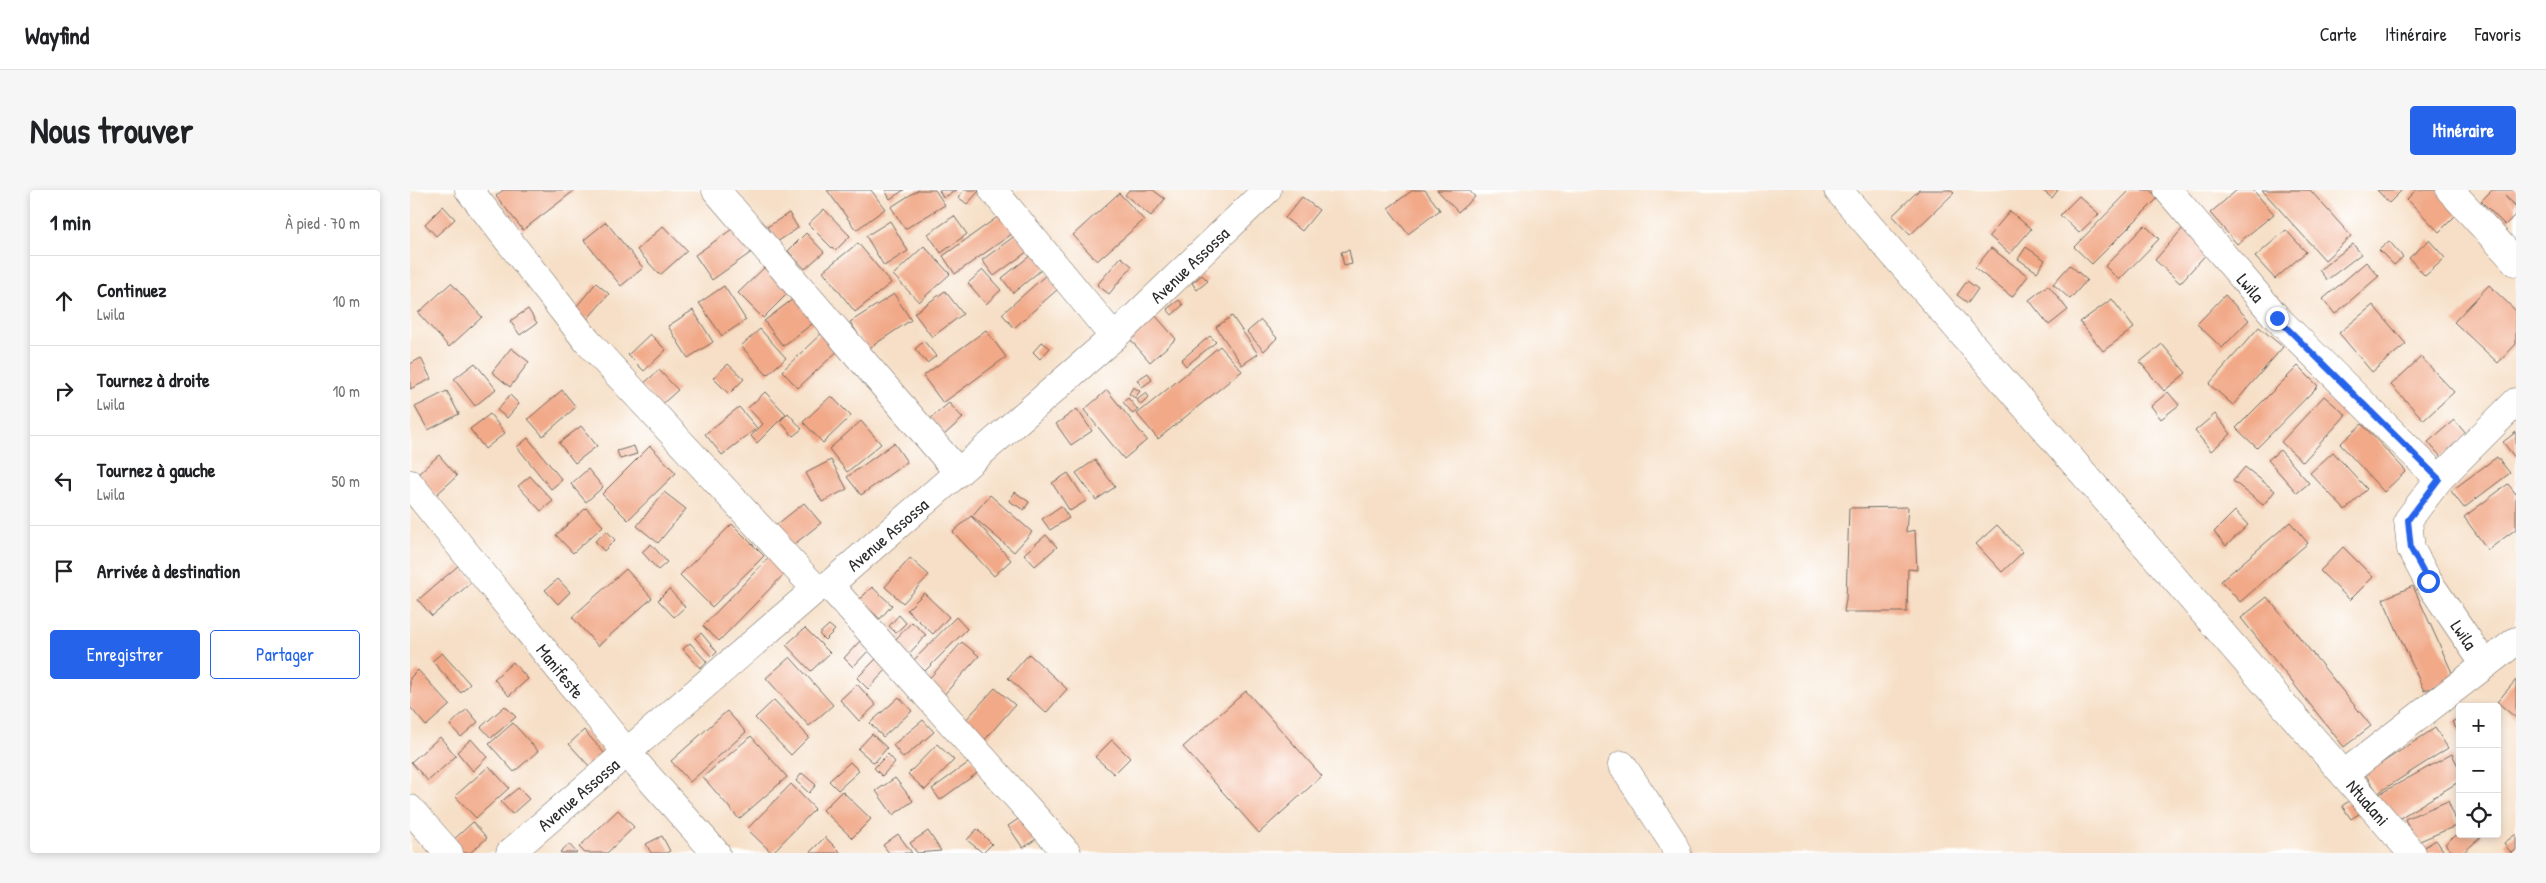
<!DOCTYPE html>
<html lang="fr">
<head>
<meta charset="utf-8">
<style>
  body { margin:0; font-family:"Patrick Hand",sans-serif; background:#f6f6f6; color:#202124 }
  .controls { position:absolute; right:15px; bottom:15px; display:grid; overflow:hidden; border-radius:5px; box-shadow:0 2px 8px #0003 }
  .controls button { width:45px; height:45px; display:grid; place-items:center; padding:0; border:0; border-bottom:1px solid #e0e0e0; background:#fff; color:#202124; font:25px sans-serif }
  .stop { position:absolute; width:15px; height:15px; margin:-11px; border:4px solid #2563eb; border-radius:50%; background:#fff }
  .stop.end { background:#2563eb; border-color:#fff; box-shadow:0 1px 5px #0008 }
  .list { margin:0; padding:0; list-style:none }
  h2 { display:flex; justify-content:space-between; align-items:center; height:65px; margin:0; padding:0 20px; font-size:21px }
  h2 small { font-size:16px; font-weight:400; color:#757577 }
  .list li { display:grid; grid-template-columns:32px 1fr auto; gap:15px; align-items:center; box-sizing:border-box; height:90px; padding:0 20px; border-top:1px solid #e0e0e0 }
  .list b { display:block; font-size:19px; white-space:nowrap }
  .list p { margin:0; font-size:16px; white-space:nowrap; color:#757577 }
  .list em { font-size:16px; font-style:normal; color:#757577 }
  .actions { display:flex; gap:10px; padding:15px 20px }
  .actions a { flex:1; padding:11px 0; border:1px solid #2563eb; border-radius:5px; text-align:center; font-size:18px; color:#2563eb }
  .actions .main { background:#2563eb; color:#fff }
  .icon { flex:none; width:28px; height:28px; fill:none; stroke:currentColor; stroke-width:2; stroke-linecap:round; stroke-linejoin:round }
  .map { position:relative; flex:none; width:2106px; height:663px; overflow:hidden; border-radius:5px }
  header { display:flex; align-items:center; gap:30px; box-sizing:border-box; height:70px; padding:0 25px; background:#fff; border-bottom:1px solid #e0e0e0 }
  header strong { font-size:24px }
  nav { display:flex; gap:28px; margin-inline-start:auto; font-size:18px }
  .intro { display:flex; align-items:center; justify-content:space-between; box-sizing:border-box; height:120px; padding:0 30px }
  h1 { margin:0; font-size:35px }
  .button { padding:12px 22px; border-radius:5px; background:#2563eb; color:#fff; font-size:18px; font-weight:700 }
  main { display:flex; gap:30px; padding:0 30px }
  aside { flex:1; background:#fff; border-radius:5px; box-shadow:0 2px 8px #0003 }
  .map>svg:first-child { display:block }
</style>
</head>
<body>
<header>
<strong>Wayfind</strong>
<nav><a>Carte</a><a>Itinéraire</a><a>Favoris</a></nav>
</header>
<div class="intro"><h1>Nous trouver</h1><a class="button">Itinéraire</a></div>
<main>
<aside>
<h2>1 min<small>À pied · 70 m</small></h2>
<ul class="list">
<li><svg class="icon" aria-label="ahead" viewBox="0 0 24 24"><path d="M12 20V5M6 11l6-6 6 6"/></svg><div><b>Continuez</b><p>Lwila</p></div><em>10 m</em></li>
<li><svg class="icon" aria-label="right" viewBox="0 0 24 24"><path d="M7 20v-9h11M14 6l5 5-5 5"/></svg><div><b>Tournez à droite</b><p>Lwila</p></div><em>10 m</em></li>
<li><svg class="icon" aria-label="left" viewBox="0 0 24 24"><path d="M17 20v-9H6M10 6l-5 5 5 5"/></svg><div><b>Tournez à gauche</b><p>Lwila</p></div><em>50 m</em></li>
<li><svg class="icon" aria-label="arrive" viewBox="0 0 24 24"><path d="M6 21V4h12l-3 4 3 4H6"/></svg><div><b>Arrivée à destination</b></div></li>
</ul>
<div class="actions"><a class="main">Enregistrer</a><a>Partager</a></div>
</aside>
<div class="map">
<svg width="2106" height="663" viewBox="0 0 2106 663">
  <rect width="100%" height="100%" fill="#fff"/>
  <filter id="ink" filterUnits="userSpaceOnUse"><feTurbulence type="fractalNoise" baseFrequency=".02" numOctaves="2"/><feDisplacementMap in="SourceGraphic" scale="10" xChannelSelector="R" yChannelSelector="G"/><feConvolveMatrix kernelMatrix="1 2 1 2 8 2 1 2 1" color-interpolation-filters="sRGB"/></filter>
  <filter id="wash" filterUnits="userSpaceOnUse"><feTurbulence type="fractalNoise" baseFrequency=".0096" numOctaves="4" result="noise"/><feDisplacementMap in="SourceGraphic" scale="20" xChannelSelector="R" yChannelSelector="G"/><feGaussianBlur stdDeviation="1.12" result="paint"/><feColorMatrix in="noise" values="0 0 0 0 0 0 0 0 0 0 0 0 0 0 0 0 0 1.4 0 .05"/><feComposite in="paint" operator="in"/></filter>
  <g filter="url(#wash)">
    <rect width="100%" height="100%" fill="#f6dfc6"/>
    <g id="blocks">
      <path fill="#f1a988" d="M93 0H165L113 40 86 6Z
        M417 0H461L475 19 446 40Z
        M475 0H494L480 9Z
        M508 0H525L535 15 495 39 481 17Z
        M529 0H547L533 8Z
        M554 0H570L557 14 548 7Z
        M719 0H743L755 9 741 26 715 5Z
        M1003 0H1015L1030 20 998 44 978 18Z
        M1027 0H1059L1065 7 1048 22Z
        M1509 0H1542L1544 3 1500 45 1482 26Z
        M1632 0H1648L1642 8Z
        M1720 0H1740L1748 8 1682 74 1664 57Z
        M1827 0H1843L1864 24 1827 54 1800 23Z
        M1852 0H1900L1941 46 1915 70Z
        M1967 0H1992L1979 13Z
        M2006 0H2027L2049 22 2029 42 1997 9Z
        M2082 0H2106V16L2095 6 2106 18V24L2095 35 2071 11Z
        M709 3 734 30 687 71 663 45Z
        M1669 6 1689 24 1669 43 1650 25Z
        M892 7 909 20 892 41 875 28Z
        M33 16 45 29 26 46 15 34Z
        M414 19 440 46 425 61 398 34Z
        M596 21 609 39 545 84 533 66Z
        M1600 21 1621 39 1600 64 1579 46Z
        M379 23 388 38 367 52 357 37Z
        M544 26 557 44 531 63 518 44Z
        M480 31 498 61 474 76 456 46Z
        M196 32 233 78 211 96 174 50Z
        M1735 35 1749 49 1709 90 1695 76Z
        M253 36 277 61 250 85 227 60Z
        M325 37 343 61 302 90 285 65Z
        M617 37 629 53 584 86 572 70Z
        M1773 38 1799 61 1770 93 1745 70Z
        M1876 40 1896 62 1865 89 1845 67Z
        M396 43 414 62 395 79 378 61Z
        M2019 50 2035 68 2015 86 1999 68Z
        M1979 51 1993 67 1984 75 1969 60Z
        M448 53 481 93 445 122 413 81Z
        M1943 54 1951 64 1917 90 1909 80Z
        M514 56 540 84 509 112 483 85Z
        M631 57 642 71 603 103 592 88Z
        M1616 57 1635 70 1627 82 1608 69Z
        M1581 58 1618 86 1602 107 1565 78Z
        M939 60 942 74 934 76 931 62Z
        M711 67 722 76 699 104 687 95Z
        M1956 72 1969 86 1925 124 1913 109Z
        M359 73 383 98 353 128 328 103Z
        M1660 75 1677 90 1660 109 1643 94Z
        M573 80 591 100 576 114 558 93Z
        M637 84 649 98 604 138 592 124Z
        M792 85 798 91 787 100 782 93Z
        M1557 91 1568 99 1558 113 1547 105Z
        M41 93 72 127 39 157 8 123Z
        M186 93 199 104 174 133 162 122Z
        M1638 95 1658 120 1639 135 1619 110Z
        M2079 95 2106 121V154L2088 173 2044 132Z
        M314 96 336 130 312 146 289 113Z
        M535 101 553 124 522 147 504 123Z
        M484 104 501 130 458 159 440 132Z
        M1815 105 1839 130 1812 158 1787 134Z
        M387 106 406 131 373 156 354 131Z
        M1702 109 1724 138 1693 161 1670 132Z
        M769 110 773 115 762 125 757 119Z
        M1963 115 1996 154 1962 182 1929 143Z
        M118 119 127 133 110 145 100 131Z
        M283 120 303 152 278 168 258 136Z
        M745 125 766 149 740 172 719 148Z
        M822 126 848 164 832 175 806 137Z
        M851 130 867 148 854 161 837 142Z
        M1849 137 1873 157 1823 215 1799 194Z
        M417 138 433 156 388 198 372 181Z
        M350 139 376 168 357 185 331 156Z
        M576 140 596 167 533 213 513 186Z
        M240 144 256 160 234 181 218 165Z
        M800 146 806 152 776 176 771 170Z
        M514 151 526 166 517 173 505 159Z
        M632 152 640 158 630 169 623 162Z
        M1752 154 1776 183 1754 201 1730 172Z
        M810 156 832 181 748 249 727 224Z
        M101 158 119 172 100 197 82 182Z
        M2011 167 2044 202 2014 230 1981 195Z
        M11 168 21 189 0 199V174Z
        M65 173 86 199 65 216 44 189Z
        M318 174 334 189 319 204 303 188Z
        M1888 176 1908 196 1847 258 1826 238Z
        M249 180 268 200 250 216 232 195Z
        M738 183 742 190 732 197 727 190Z
        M723 197 730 201 725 208 719 204Z
        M152 200 166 217 133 246 118 229Z
        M697 200 737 250 714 269 674 220Z
        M37 201 49 224 18 240 5 217Z
        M355 202 376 224 347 253 341 246 353 234 338 218Z
        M1758 202 1769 215 1751 229 1741 216Z
        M736 203 739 207 731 215 727 210Z
        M100 205 109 214 97 228 87 220Z
        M421 206 441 226 413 253 393 232Z
        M1914 206 1936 225 1893 272 1871 252Z
        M718 208 728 220 723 224 713 212Z
        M539 213 553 228 534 245 520 229Z
        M329 217 347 238 312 265 295 244Z
        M667 219 682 241 661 255 646 234Z
        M378 223 392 239 383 246 370 231Z
        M80 224 95 243 75 259 60 239Z
        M1805 224 1821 244 1801 261 1785 241Z
        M2044 230 2057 245 2031 267 2018 252Z
        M451 231 471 254 437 282 419 259Z
        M1952 234 1996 281 1974 302 1930 254Z
        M171 236 187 256 165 273 149 253Z
        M2106 242V269L2093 252Z
        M118 248 152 290 141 299 107 257Z
        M484 253 497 272 451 305 437 287Z
        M224 256 227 264 210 269 207 261Z
        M240 256 266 283 218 330 192 304Z
        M1870 260 1899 293 1887 303 1858 270Z
        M1923 262 1957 299 1935 320 1900 283Z
        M29 265 47 286 26 305 8 284Z
        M2087 267 2100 283 2054 318 2041 301Z
        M421 270 437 299 412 312 396 283Z
        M685 270 705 297 686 310 666 283Z
        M1835 277 1865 301 1853 315 1823 291Z
        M178 279 193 297 176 312 161 294Z
        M658 283 676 311 660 321 642 293Z
        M120 286 143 311 131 321 108 296Z
        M2098 294 2106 304V339L2078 360 2054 327Z
        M254 302 276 319 248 353 227 336Z
        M605 302 619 312 614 320 599 311Z
        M580 305 622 342 604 362 562 326Z
        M394 313 411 333 382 356 365 336Z
        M651 316 659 328 640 340 632 329Z
        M1498 317 1496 342 1505 340 1507 380 1498 379 1497 422H1434L1436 409 1439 318Z
        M176 318 193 336 163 363 146 345Z
        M1825 321 1838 335 1816 356 1804 342Z
        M561 326 601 370 584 386 543 342Z
        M1880 332 1898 353 1830 412 1811 391Z
        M322 334 354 366 302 417 270 385Z
        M1587 335 1613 362 1592 382 1566 354Z
        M197 341 205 350 194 361 185 351Z
        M636 345 647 357 625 376 614 364Z
        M241 354 257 372 248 380 232 362Z
        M1933 357 1963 387 1940 410 1910 381Z
        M365 361 381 377 309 451 293 436Z
        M500 368 519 385 493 413 475 397Z
        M49 375 63 391 22 426 8 410Z
        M216 379 242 408 188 456 162 427Z
        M148 389 160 402 148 414 135 400Z
        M2003 396 2044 487 2014 501 1973 409Z
        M462 397 482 415 470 429 449 410Z
        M259 399 275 417 264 427 248 410Z
        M514 403 539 427 523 444 497 420Z
        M1857 407 1961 536 1934 557 1831 428Z
        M489 425 496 433 486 443 479 436Z
        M546 427 557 439 515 481 503 471Z
        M502 432 516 445 497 466 482 453Z
        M419 435 425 440 415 450 409 444Z
        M395 438 420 463 401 481 376 455Z
        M291 443 307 462 302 467 285 448Z
        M450 451 459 460 443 477 434 468Z
        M552 452 569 466 531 508 515 493Z
        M280 453 297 472 290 478 273 459Z
        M32 463 60 494 51 503 22 471Z
        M619 464 657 499 636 523 598 488Z
        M380 467 423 515 399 536 356 488Z
        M468 467 478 478 458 499 447 488Z
        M103 472 118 489 99 506 84 489Z
        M8 480 40 515 16 536 0 517V488Z
        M2106 490V528L2087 512Z
        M447 494 466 515 449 531 430 510Z
        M585 498 605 515 573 552 552 534Z
        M836 501 912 586 849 643 773 557Z
        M489 507 502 521 473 547 460 533Z
        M364 510 399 547 381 565 345 528Z
        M95 516 106 527 81 548 71 537Z
        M57 519 68 532 51 547 40 535Z
        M317 521 336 542 280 592 261 571Z
        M2050 527V544L2042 532Z
        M513 530 524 542 493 568 483 555Z
        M103 533 128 561 104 582 79 554Z
        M2025 538 2038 558 1968 603 1955 584Z
        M174 540 195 564 180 577 159 554Z
        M462 544 477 558 464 573 448 559Z
        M341 546 377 587 329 629 293 587Z
        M30 547 46 566 18 591 1 572Z
        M61 549 77 567 63 581 47 562Z
        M702 550 720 568 704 584 685 567Z
        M527 554 544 570 515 600 498 584Z
        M478 564 485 572 472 586 464 578Z
        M2042 564 2050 580V591L1980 634 1964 607Z
        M562 570 570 581 530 610 522 599Z
        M440 572 449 581 428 600 419 591Z
        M79 576 99 598 66 628 45 606Z
        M392 583 406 595 399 603 386 591Z
        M485 588 503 611 483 625 466 601Z
        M381 594 405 619 362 663 337 639Z
        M108 598 119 609 102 624 91 612Z
        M432 601 461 629 442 648 413 620Z
        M1946 606 1955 620 1941 629 1932 616Z
        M2038 611 2048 635 2005 653 1995 629Z
        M208 620 224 637 197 663H175L169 657Z
        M614 625 629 647 613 658 598 636Z
        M63 632 77 648 60 663H51L41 652Z
        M567 639 582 654 573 663 557 650Z
        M518 641 531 661 507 663 500 653Z
        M2050 641V644H2070L2072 646 2053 663H2043L2035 654Z
        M488 644 502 663H479L473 655Z
        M2106 644V660L2101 663 2094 653Z
        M252 646 260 661 256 663H241L236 654Z
        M415 647 431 663H399Z
        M2026 650 2035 663H2012L2010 660Z
        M159 654 167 663H151L150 662Z"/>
    </g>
  </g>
  <g filter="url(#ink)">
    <use href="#blocks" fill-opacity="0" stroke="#726a61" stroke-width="1"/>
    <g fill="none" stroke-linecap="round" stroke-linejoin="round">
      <g stroke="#726a61" stroke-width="29">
        <g id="minor">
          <path d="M59 0 177 151 406 399"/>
          <path d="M306 0 548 282"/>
          <path d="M583 0 704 147"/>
          <path id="s1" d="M1428 0 2002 663"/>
          <path id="s2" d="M1758 0 1867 128 2029 289 1998 330 2001 359 2018 391 2075 475"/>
          <path d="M2040 0 2106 72"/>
          <path d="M2029 289 2106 212"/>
          <path id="s3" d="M0 294 217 563 306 663"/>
          <path d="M419 395 657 663"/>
          <path d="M1212 575 1262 651 1267 663"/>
          <path d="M1934 584 2106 451"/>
          <path d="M0 619 39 663"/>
          <path id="s4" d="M100 663 406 399 419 395 704 147 857 0"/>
        </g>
      </g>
      <use href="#minor" stroke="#fff" stroke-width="28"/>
    </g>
  </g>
  <g fill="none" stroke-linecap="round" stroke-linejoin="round" filter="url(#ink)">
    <path stroke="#2563eb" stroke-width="6" d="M1867 128 2029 289 1998 330 2001 359 2018 391"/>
  </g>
  <g text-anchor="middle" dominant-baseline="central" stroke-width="5" stroke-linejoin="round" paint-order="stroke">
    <g font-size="18" fill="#2b2b2b" stroke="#fff">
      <text stroke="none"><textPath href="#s4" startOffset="900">Avenue Assossa</textPath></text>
      <text stroke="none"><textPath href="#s2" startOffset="128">Lwila</textPath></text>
      <text stroke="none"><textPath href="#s4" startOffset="495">Avenue Assossa</textPath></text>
      <text stroke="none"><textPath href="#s2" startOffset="578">Lwila</textPath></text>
      <text stroke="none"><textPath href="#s3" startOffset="240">Manifeste</textPath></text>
      <text stroke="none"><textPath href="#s4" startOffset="90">Avenue Assossa</textPath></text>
      <text stroke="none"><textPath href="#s1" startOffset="810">Ntualani</textPath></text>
    </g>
  </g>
</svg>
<div class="controls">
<button>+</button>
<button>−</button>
<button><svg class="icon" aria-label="locate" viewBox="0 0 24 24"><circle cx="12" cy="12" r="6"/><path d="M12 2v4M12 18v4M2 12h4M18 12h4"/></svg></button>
</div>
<div class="stop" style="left:2018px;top:391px"></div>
<div class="stop end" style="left:1867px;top:128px"></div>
</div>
</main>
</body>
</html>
